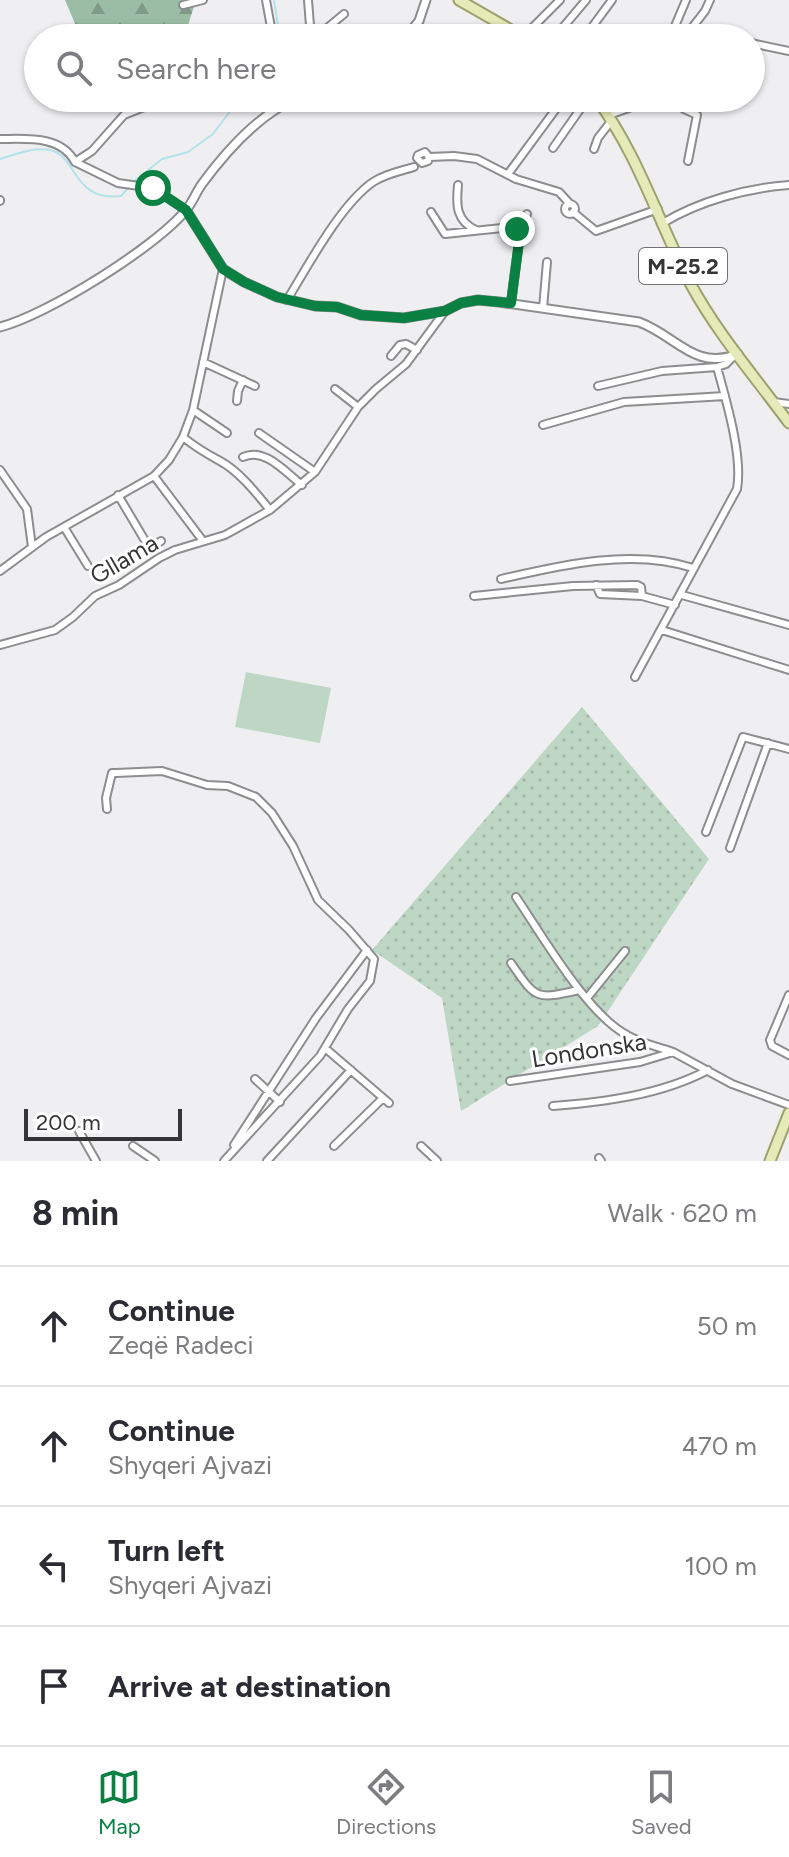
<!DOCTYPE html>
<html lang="en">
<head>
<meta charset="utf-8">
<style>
  body { margin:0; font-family:Figtree,sans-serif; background:#f7f7f7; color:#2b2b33 }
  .scale { position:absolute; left:24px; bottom:20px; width:158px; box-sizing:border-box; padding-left:8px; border:4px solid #353536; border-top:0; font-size:22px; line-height:28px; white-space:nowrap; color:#353536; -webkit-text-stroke:6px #fff; paint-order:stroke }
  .stop { position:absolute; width:24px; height:24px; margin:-18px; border:6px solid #0b8043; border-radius:50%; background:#fff }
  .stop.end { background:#0b8043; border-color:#fff; box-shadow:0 2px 8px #0008 }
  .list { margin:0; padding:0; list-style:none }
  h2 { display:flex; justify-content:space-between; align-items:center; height:104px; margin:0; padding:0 32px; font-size:34px }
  h2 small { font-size:26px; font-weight:400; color:#7c7c81 }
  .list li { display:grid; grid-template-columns:52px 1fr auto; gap:24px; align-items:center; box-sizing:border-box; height:120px; padding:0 32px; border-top:2px solid #e1e1e2 }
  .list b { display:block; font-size:30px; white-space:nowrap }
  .list p { margin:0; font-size:26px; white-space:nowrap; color:#7c7c81 }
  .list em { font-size:26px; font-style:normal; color:#7c7c81 }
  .icon { flex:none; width:44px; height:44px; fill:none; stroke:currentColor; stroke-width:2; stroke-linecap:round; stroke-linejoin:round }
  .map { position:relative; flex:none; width:789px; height:1161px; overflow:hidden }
  .search { position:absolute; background:#fff; box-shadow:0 2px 6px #0004; left:24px; right:24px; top:24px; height:88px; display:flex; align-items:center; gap:20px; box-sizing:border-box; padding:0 28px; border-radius:44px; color:#7c7c81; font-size:30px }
  .sheet { height:584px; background:#fff }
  nav { display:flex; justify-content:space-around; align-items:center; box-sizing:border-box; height:112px; border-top:2px solid #e1e1e2; background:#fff; font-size:22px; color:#7c7c81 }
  nav a { display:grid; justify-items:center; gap:4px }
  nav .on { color:#0b8043 }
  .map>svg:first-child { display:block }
</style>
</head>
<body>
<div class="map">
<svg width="789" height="1161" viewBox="0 0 789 1161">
  <defs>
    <pattern id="grass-dots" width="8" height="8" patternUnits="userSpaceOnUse" patternTransform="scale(2)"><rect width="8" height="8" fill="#bed7c5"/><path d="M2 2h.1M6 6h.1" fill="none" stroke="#a4b9aa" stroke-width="1.8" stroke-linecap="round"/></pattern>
    <pattern id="forest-firs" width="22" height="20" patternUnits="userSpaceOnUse" patternTransform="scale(2)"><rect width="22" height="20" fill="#9cbda5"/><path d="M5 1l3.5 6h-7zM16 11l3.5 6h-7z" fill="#809a87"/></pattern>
  </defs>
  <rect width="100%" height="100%" fill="#efeff1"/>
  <path fill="url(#grass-dots)" d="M582 707 709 859 598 1026 461 1111 442 998 372 950Z"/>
  <path fill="url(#forest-firs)" d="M65 0H196L184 38H81Z"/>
  <path fill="#bed7c5" d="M246 672 331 688 320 743 235 727Z"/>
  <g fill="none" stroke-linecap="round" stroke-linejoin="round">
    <path stroke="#b3e2ea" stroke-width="2" d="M274 0 280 38
      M0 159C16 154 33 147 50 150 78 156 72 202 121 196L128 188
      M132 183 162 159 188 152 213 134 234 106 235 98"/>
    <g stroke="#8c8d8e" stroke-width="10">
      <path id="minor" d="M266 0 273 38
        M308 0 311 38
        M183 5 203 0
        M205 33 206 38
        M523 37 560 0
        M315 38 344 14
        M554 38 586 0
        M584 38 612 0
        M670 38 686 0
        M684 38 705 11 710 0
        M751 43 789 51
        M685 98 684 109 697 115 688 161
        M609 115 657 98
        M0 139C27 139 61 135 75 162L118 183 153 188 186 210
        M553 148 588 98
        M594 149 598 138 612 120
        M429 157 425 152 418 155 417 158 422 163 428 161 429 157 454 156 477 159 516 179 559 192 570 204
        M75 162 92 151 124 115 166 98
        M508 174 564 98
        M458 185C456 205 456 221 476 230
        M0 200V201
        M565 209a5 5 0 1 1 10 0a5 5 0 1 1-10 0Z
        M431 212 445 234 502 228 517 229 520 234 511 303
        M573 212 596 231 658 209
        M663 223C699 201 747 188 789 185
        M520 234 527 214
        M287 300C308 266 340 205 373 182 385 174 401 171 414 167
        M543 308 547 262
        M391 356 400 345 406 344 417 350
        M203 362 255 386
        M598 386 662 371 717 367 726 364 734 356
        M335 389 358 407
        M237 401 238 391 243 380
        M774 402 789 404
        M193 410 227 433
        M543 425 624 402 725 396
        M259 433 315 472
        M183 437C195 447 207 454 220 461 239 471 257 494 270 510
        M243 457C265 447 285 472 302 485
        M0 470 27 509 32 547
        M154 476 203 541
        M118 495 147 544 154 546 161 541
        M64 527 88 566
        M0 571 46 537 154 476 169 460 183 437 193 410 223 269
        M501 579C561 565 633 548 693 568
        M596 585 600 594 642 596
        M682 595 789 625
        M474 596 573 586 637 585 641 587 642 596 675 605
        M662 630 789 670
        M0 645 55 630 73 617 95 596 119 585 159 558 175 550 225 535 270 510 315 472 358 407 376 389 406 364 445 311
        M635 677 737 489C743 456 726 400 717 367
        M107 809 106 798 112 773H116L162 771 207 785 228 786 256 797 272 813 293 846 318 900 349 930 374 959 370 981 348 1009 320 1056 224 1161
        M706 832 743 737 789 749
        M730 848 768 743
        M516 897C542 935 587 1014 627 1035 641 1043 658 1047 673 1052
        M511 963C536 999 535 1000 579 990
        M789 995 770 1040 772 1046 789 1055
        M587 998 625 951
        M325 1048 389 1103
        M255 1079 280 1102
        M510 1081 640 1062 673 1052 732 1084 789 1105
        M553 1106C604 1102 661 1095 708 1070
        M79 1131 96 1161
        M234 1145 316 1018 367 950
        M133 1146 155 1161
        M334 1146 383 1098
        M421 1146 437 1161
        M599 1158 601 1161
        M267 1161 351 1070"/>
    </g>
    <g stroke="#8c8d8e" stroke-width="11">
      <path id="tertiary" d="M405 38 419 21 426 0
        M186 210 223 269 244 282 277 297 315 306 337 307 361 315 404 318 445 311 461 303 478 300 499 302 639 322C677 336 694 371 738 354
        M0 327C47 315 156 247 186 210 193 202 196 192 202 184 227 150 259 114 297 98"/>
    </g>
    <g stroke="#9ca26d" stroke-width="13">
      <path id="primary" d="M459 0 525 38
        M596 98C638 154 658 221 690 283 717 333 755 377 789 423
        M770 1161 789 1113"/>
    </g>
    <use href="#minor" stroke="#fff" stroke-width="6"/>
    <use href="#tertiary" stroke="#fff" stroke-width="7"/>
    <use href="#primary" stroke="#e5eab9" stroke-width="9"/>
  </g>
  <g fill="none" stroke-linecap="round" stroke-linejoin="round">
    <path stroke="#0b8043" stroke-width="10" d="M153 188 186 210 223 269 244 282 277 297 315 306 337 307 361 315 404 318 445 311 461 303 478 300 511 303 520 234 517 229"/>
  </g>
  <g text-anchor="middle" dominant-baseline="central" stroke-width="6" stroke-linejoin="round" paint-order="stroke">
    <rect fill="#fff" stroke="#727272" stroke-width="2" x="639" y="248" width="88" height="36" rx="6"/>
    <g font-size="22" font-weight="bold" fill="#353536">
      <text x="683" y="266">M-25.2</text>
    </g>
    <g font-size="24" fill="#353536" stroke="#fff">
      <text transform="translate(124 559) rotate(-30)">Gllama</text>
      <text transform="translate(589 1050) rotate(-9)">Londonska</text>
    </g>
  </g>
</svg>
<div class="scale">200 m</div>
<div class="stop" style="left:153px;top:188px"></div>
<div class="stop end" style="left:517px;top:229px"></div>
<div class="search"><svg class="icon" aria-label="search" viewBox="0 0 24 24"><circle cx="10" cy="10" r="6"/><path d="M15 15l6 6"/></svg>Search here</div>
</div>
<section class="sheet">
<h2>8 min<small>Walk · 620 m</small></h2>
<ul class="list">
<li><svg class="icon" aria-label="ahead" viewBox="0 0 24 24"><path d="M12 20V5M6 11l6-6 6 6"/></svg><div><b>Continue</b><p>Zeqë Radeci</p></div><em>50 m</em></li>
<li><svg class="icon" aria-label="ahead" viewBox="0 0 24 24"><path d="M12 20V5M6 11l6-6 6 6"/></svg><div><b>Continue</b><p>Shyqeri Ajvazi</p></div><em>470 m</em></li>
<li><svg class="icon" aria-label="left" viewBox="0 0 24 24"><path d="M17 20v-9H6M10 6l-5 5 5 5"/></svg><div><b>Turn left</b><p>Shyqeri Ajvazi</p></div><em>100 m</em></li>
<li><svg class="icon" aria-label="arrive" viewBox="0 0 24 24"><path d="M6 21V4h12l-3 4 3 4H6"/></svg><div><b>Arrive at destination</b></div></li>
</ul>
</section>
<nav>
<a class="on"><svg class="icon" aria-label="map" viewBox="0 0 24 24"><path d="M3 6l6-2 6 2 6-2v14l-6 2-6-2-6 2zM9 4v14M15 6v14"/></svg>Map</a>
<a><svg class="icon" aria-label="directions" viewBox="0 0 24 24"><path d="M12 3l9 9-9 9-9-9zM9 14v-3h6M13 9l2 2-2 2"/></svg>Directions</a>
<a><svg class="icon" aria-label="saved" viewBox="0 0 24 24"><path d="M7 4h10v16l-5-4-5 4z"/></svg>Saved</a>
</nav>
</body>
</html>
